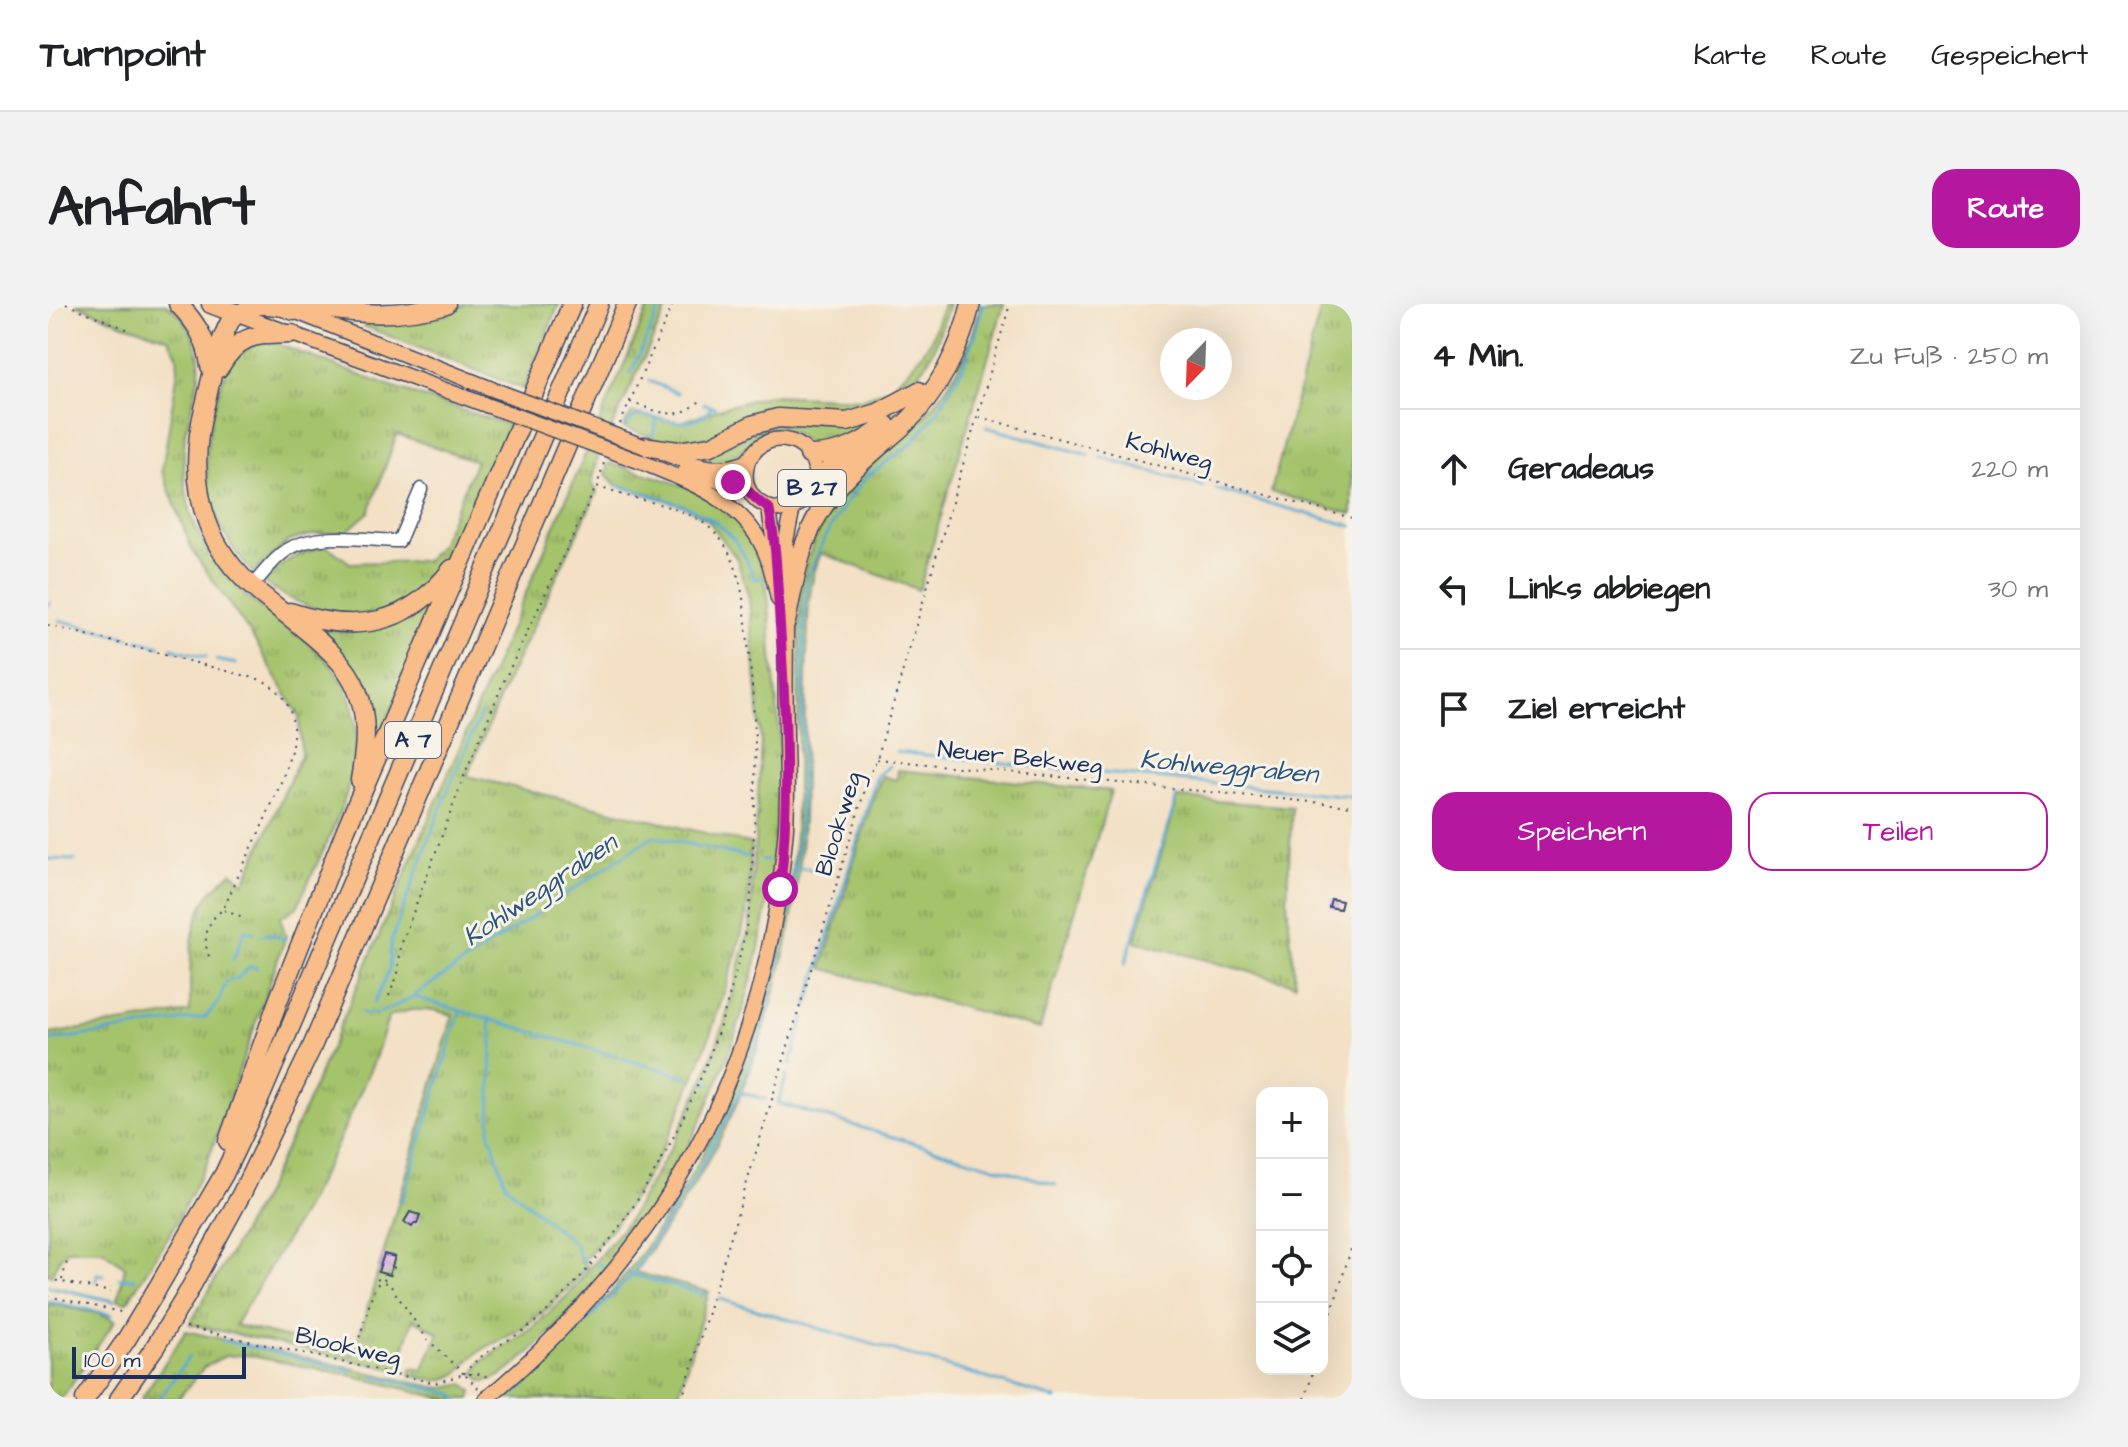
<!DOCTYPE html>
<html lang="de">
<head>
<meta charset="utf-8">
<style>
  body { margin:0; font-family:"Architects Daughter",sans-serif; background:#f2f2f2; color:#202124 }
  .controls { position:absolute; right:24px; bottom:24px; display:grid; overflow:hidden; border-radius:16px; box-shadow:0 8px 32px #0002 }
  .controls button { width:72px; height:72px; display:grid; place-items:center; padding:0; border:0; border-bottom:2px solid #e0e0e0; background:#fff; color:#202124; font:40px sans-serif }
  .compass { position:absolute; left:1112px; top:24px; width:72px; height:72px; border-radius:50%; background:#fff; box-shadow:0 8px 32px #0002; rotate:203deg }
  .scale { position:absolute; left:24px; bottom:20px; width:174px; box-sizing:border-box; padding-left:8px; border:4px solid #1b2f5e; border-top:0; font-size:22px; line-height:28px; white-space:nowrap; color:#1b2f5e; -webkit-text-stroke:6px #f7f3e8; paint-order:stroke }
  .stop { position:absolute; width:24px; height:24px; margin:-18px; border:6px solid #b5179e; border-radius:50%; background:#fff }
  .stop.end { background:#b5179e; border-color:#fff; box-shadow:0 2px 8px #0008 }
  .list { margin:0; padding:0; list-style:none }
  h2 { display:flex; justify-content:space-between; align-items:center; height:104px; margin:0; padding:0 32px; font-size:34px }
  h2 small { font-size:26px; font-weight:400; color:#757577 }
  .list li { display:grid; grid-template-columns:52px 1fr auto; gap:24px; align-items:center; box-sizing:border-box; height:120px; padding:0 32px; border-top:2px solid #e0e0e0 }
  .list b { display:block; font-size:30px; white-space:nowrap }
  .list em { font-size:26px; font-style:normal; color:#757577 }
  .actions { display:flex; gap:16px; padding:24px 32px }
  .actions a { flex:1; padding:18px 0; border:2px solid #b5179e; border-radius:24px; text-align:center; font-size:28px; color:#b5179e }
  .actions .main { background:#b5179e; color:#fff }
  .icon { flex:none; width:44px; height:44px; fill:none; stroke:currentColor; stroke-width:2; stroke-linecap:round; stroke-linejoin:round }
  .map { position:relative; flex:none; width:1304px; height:1095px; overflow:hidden; border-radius:24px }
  header { display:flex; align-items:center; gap:48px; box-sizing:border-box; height:112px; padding:0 40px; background:#fff; border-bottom:2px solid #e0e0e0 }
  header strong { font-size:38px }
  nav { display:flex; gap:44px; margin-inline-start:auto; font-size:28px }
  .intro { display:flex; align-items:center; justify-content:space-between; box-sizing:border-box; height:192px; padding:0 48px }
  h1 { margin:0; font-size:56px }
  .button { padding:20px 36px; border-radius:24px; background:#b5179e; color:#fff; font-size:28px; font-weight:700 }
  main { display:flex; gap:48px; padding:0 48px }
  aside { flex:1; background:#fff; border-radius:24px; box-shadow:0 8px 32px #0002 }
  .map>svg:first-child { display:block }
</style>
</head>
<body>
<header>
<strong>Turnpoint</strong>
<nav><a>Karte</a><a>Route</a><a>Gespeichert</a></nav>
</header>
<div class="intro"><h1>Anfahrt</h1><a class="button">Route</a></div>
<main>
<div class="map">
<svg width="1304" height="1095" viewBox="0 0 1304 1095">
  <defs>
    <pattern id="grass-tufts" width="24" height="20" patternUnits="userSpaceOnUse" patternTransform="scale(2)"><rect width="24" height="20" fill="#a4c36b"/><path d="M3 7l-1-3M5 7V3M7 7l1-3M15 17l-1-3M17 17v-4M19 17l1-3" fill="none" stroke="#859f5b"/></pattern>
    <pattern id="building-cross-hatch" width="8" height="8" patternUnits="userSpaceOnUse" patternTransform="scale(2)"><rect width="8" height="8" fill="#d6a6ed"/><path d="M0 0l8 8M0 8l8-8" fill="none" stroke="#ad88c3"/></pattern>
  </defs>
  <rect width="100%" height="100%" fill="#f7f3e8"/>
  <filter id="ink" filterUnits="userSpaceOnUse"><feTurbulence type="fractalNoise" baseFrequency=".0125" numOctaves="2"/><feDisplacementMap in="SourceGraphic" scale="16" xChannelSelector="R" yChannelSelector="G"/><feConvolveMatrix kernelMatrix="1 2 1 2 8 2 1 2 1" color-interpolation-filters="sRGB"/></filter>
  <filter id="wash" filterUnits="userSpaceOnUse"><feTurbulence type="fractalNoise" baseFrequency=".006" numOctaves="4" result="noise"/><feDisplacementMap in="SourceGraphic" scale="32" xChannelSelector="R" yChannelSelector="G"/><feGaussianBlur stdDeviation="1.8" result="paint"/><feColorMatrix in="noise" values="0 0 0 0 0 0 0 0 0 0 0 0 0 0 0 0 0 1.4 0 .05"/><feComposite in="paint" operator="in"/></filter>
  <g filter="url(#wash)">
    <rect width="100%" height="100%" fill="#f3e0c5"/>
    <path fill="url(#grass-tufts)" stroke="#607964" stroke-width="2" fill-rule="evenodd" d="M28 0H118C129 6 136 15 142 26 163 67 143 91 137 132 134 159 136 184 143 210 156 253 185 284 220 309 245 327 271 344 289 369 339 441 279 534 249 603L232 614 238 632 160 856 125 925 79 998 70 996 77 963 54 946H20L12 954 3 971 0 970V730L142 708C143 671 138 622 161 591 168 582 176 575 184 568L196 579 253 451 251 412 204 332 145 248 114 167 130 66 129 50 120 34 73 19Z
      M419 0H511L475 85 316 22 315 16 386 11Z
      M602 0H621L550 153 544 179 549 188 458 379 419 472 703 540C702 566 702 594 696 619 690 647 681 674 672 701 643 790 602 892 533 958L540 962C520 984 501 1006 476 1023 462 1033 446 1038 432 1047 414 1058 419 1070 393 1076 383 1078 372 1073 362 1071L363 1064 375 1066 391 1029 365 1015 350 1066 142 1020 217 888 256 806ZM363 706H386L405 711 306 1050 187 1021 253 911 288 843 326 757 341 712Z
      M895 0H901L887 43 877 62 852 88 819 106 631 139 614 137 575 123 584 109 633 118 673 104 723 91 813 95 840 85 858 69 883 37Z
      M932 0H956L871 286 773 249C759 281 760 316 759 350 756 405 757 459 755 514 751 607 727 705 692 791 667 854 626 913 587 968L661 988 629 1095H460L458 1093C493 1061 528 1028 560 992 579 971 596 946 612 922 692 802 743 659 748 513 750 464 750 414 751 364 752 328 749 293 759 258 767 232 781 203 800 182 819 161 845 145 865 124 899 91 924 47 932 0Z
      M1274 0H1304V210L1223 188Z
      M214 37 227 39 340 82 461 121C446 153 432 185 417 217 410 233 404 253 393 267 341 330 277 319 216 279 233 256 253 248 279 242L302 259 378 257 392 241 428 157 349 130 321 208 298 228 266 230 241 237 205 269C158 219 149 162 168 97 179 61 178 53 214 37Z
      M846 108 804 139 770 144 744 128 725 126 709 132 681 156 669 158 646 153 721 123Z
      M561 159C606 173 658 182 691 218 726 257 720 313 725 362 727 384 730 406 731 428 733 450 730 472 729 494 723 690 649 882 509 1021 493 1037 456 1079 434 1077L427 1069 433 1058 486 1023 520 991 580 917 625 840 656 775 677 717 702 622 713 440 701 294 689 255 660 216 636 202 568 181 558 170Z
      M382 300 386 303 334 427 327 426 319 392 274 330 277 325C312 333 352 319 382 300Z
      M850 466 1063 487 992 725 774 664 826 491 834 472 849 476Z
      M1130 494 1244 503 1239 598 1247 680 1087 637Z
      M0 1000 53 1010 67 1017 13 1095H0Z
      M138 1027 386 1083 395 1084 416 1080 424 1087 422 1095H397L306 1072 198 1051 177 1052 156 1063 130 1095H93Z"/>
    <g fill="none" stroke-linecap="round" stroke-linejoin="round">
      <path stroke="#55a9d1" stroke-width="3" d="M583 69 614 0
        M601 77 630 89
        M656 100 667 103
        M579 122C585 109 597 111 609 115
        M938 123 1041 151
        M605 130 609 115C630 118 651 122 664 102
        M1053 154 1155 182
        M568 181C629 199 685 206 706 275L714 274
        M1168 185 1304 222
        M0 301 2 298
        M11 316 81 334
        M90 336 112 342
        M123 344 158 353
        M168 356 188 360
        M848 448 1044 468
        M1054 469 1304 492
        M0 555 27 556
        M713 556 718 557
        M750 563 783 569
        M213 631 221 630 236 635
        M185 656 197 626 206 629
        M1077 660 1129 493
        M366 693 642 774
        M326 699 341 666 343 637 397 493 433 410
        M759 703 829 472 841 462
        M314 709C332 712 348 702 364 693L605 532 699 553
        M441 714 444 739 442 830 458 881 528 941 531 953 537 957
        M0 737 158 713 171 697 178 678 190 674 202 662 209 664
        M742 761 756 714
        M739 771 730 799 1008 881
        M656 779 663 780
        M694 789 717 795
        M354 898 412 707
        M550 961 555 962
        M581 970 658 991
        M71 974 87 975
        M48 977 49 970 56 971
        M0 982 66 997
        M672 995 1009 1095
        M0 997 64 1011
        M174 1036 304 1067
        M326 1072 405 1090 410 1095
        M468 1090 584 971 649 870 692 789 713 727 730 661 744 590 752 519 756 309 760 274 776 235 799 197 819 172 863 140 890 107 917 59 929 26 935 0
        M111 1095 141 1053"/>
    </g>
    <g id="blocks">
      <path fill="url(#building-cross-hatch)" d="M1283 595 1294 597 1292 605 1281 603Z
        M362 908 372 911 369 920H366L364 923 356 918Z
        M336 950 347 953 341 971 330 968Z"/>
    </g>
  </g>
  <g filter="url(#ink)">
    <use href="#blocks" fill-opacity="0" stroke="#3b4a6d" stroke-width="2"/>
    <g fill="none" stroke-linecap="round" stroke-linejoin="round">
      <g stroke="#3b4a6d" stroke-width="15">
        <path id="minor" d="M204 282C215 270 225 255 239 246 269 227 317 236 351 237L373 185"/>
      </g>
      <g stroke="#3b4a6d" stroke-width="17">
        <path id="major" d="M187 9C205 0 225 3 246 7L444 85
          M187 9 438 101
          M616 149C636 157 660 167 682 163 686 162 695 160 699 157 703 153 706 147 711 143 726 131 748 134 760 149 766 157 769 168 766 178 755 225 684 207 700 157
          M593 158C642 178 700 198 719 253 724 266 727 281 730 295
          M636 169 699 183
          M721 204 729 263
          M738 290V237L745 203
          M438 1095C616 945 717 769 737 535 741 499 738 462 738 426 737 388 738 349 738 311"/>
      </g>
      <g stroke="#3b4a6d" stroke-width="21">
        <path id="highway" d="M130 0C148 18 159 36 162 62
          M163 0 187 9C169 37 165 69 157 101 141 161 148 225 193 272 211 291 234 306 254 323 275 340 299 360 309 386 321 416 317 446 312 476
          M228 0 246 7
          M255 0C304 11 349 14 398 0
          M171 64C192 29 206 31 244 30
          M595 142 630 147 663 142 704 121 730 114 799 118 830 109 871 87
          M761 151C792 151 814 140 838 121
          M766 180 776 169 812 149
          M242 308C308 330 360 322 404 265
          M738 318C746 279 752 237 775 203 796 170 827 147 856 121 890 89 912 45 923 0
          M180 837 230 697 298 525 524 0
          M109 985 176 870 212 794 551 0
          M138 992 194 889 263 745 579 0
          M37 1095 78 1036
          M71 1095 107 1043"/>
      </g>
      <path stroke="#3b4a6d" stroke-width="2" stroke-dasharray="2 6" stroke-linecap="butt" d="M18 0 81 26
        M582 98C610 107 628 119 652 97
        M931 113 1304 214
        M572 120 625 0
        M0 321 214 376C271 407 236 471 217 515 204 545 188 575 175 606 159 615 153 638 162 654
        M829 455 1304 502
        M176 606 197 615
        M341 692 350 669 353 641 418 467 456 377 548 183
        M0 975 63 988
        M329 975 342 981 379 1035 416 1070H435L442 1076
        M14 976 20 954
        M0 992 77 1009
        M138 1023 387 1079 416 1070 430 1084
        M1274 1039 1304 942
        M309 1041 327 982 343 971 348 958
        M416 1070C436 1044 459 1040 483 1021 518 993 547 958 572 922 638 828 684 713 702 600 704 582 704 563 705 545 709 482 708 422 702 359 697 317 698 265 670 232 641 198 587 199 549 182L556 159
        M634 1095 821 472 829 455 962 0
        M1257 1095 1266 1065"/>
      <use href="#minor" stroke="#fff" stroke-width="12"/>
      <use href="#major" stroke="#f8bd89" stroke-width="14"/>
      <use href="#highway" stroke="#f8bd89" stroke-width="18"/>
      <g stroke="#3b4a6d" stroke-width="17" stroke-linecap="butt">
        <path id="major-bridge" d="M444 85 595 142
          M438 101 593 158"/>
      </g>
      <g stroke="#3b4a6d" stroke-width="21" stroke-linecap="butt">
        <path id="highway-bridge" d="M78 1036 109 985
          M107 1043 138 992"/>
      </g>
      <use href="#major-bridge" stroke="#f8bd89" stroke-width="14"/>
      <use href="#highway-bridge" stroke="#f8bd89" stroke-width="18"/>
    </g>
  </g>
  <g fill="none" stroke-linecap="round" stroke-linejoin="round" filter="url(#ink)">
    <path stroke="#b5179e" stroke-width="10" d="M685 178C704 185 704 196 721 204 729 243 729 281 732 321 738 409 742 497 732 585"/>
  </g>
  <g text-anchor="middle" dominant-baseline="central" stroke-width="6" stroke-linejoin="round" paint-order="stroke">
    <g fill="#f7f3e8" stroke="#5d6a87" stroke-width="2">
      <rect x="730" y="166" width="68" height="36" rx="6"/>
      <rect x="337" y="418" width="56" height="36" rx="6"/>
    </g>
    <g font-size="22" font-weight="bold" fill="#1b2f5e">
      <text x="764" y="184">B 27</text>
      <text x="365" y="436">A 7</text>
    </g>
    <g font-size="24" fill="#1b2f5e" stroke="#f7f3e8">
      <text transform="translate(1121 148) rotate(15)">Kohlweg</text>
      <text transform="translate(972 454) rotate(6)">Neuer Bekweg</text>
      <text transform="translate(791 520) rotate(-73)">Blookweg</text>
      <text transform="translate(300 1043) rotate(13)">Blookweg</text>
    </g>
    <g font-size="26" font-style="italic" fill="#2c5480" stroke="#f7f3e8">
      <text transform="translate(1181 463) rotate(5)">Kohlweggraben</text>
      <text transform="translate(492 586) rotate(-34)">Kohlweggraben</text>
    </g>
  </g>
</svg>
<div class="controls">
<button>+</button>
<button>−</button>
<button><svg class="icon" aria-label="locate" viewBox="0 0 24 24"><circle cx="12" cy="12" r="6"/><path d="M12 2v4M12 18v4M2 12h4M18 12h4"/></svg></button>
<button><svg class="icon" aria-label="layers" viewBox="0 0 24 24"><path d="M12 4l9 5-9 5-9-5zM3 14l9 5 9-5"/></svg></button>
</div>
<svg class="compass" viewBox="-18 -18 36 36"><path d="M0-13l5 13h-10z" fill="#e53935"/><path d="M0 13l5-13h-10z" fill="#757577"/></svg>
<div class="scale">100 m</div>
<div class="stop" style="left:732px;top:585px"></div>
<div class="stop end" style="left:685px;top:178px"></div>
</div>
<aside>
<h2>4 Min.<small>Zu Fuß · 250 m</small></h2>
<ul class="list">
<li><svg class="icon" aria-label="ahead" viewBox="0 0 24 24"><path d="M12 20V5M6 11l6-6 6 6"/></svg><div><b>Geradeaus</b></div><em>220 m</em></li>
<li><svg class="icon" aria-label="left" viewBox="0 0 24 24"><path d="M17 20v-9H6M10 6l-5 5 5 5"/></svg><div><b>Links abbiegen</b></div><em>30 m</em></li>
<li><svg class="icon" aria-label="arrive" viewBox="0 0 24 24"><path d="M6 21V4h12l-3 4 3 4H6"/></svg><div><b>Ziel erreicht</b></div></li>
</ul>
<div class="actions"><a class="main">Speichern</a><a>Teilen</a></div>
</aside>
</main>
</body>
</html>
